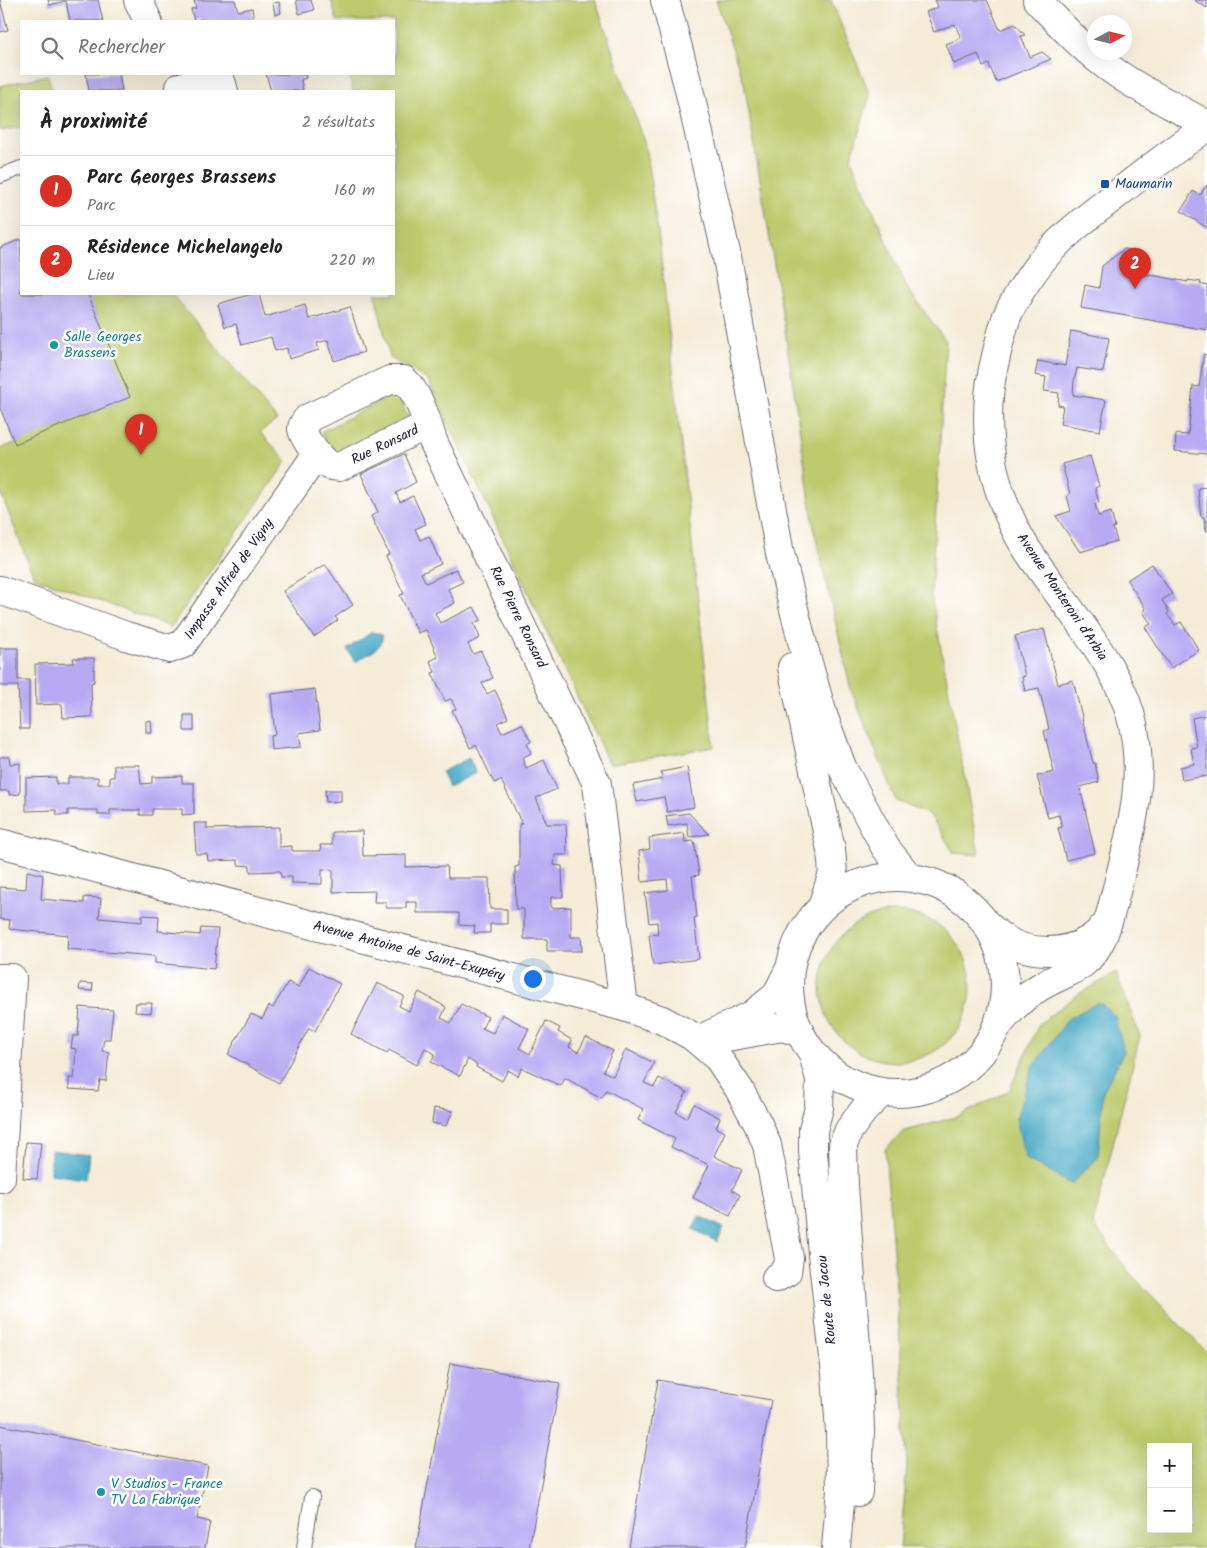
<!DOCTYPE html>
<html lang="fr">
<head>
<meta charset="utf-8">
<style>
  body { margin:0; font-family:Kalam,sans-serif; background:#f6f6f6; color:#222 }
  .controls { position:absolute; right:15px; bottom:15px; display:grid; overflow:hidden; border-radius:0px; box-shadow:0 5px 20px #0002 }
  .controls button { width:45px; height:45px; display:grid; place-items:center; padding:0; border:0; border-bottom:1px solid #e0e0e0; background:#fff; color:#222; font:25px sans-serif }
  .compass { position:absolute; left:1087px; top:15px; width:45px; height:45px; border-radius:50%; background:#fff; box-shadow:0 5px 20px #0002; rotate:83deg }
  .you { position:absolute; left:532px; top:978px; width:18px; height:18px; margin:-12px; border:4px solid #fff; border-radius:50%; background:#1a73e8; box-shadow:0 0 0 8px #1a73e833 }
  .badge { display:grid; place-items:center; width:32px; height:32px; border-radius:50%; background:#d93025; color:#fff; font-size:16px; font-weight:700 }
  .pin { position:absolute; translate:-50% -41px; filter:drop-shadow(0 1px 2px #0008) }
  .pin::after { content:''; position:absolute; top:26px; width:18px; height:15px; background:inherit; clip-path:polygon(0 0,100% 0,50% 100%) }
  .list { margin:0; padding:0; list-style:none }
  h2 { display:flex; justify-content:space-between; align-items:center; height:65px; margin:0; padding:0 20px; font-size:21px }
  h2 small { font-size:16px; font-weight:400; color:#767676 }
  .list li { display:grid; grid-template-columns:32px 1fr auto; gap:15px; align-items:center; box-sizing:border-box; height:70px; padding:0 20px; border-top:1px solid #e0e0e0 }
  .list b { display:block; font-size:19px; white-space:nowrap }
  .list p { margin:0; font-size:16px; white-space:nowrap; color:#767676 }
  .list em { font-size:16px; font-style:normal; color:#767676 }
  .icon { flex:none; width:28px; height:28px; fill:none; stroke:currentColor; stroke-width:2; stroke-linecap:round; stroke-linejoin:round }
  .map { position:relative; flex:none; width:1207px; height:1548px; overflow:hidden }
  .search { position:absolute; background:#fff; box-shadow:0 5px 20px #0002; left:20px; top:20px; width:375px; height:55px; display:flex; align-items:center; gap:12px; box-sizing:border-box; padding:0 18px; border-radius:0px; color:#767676; font-size:19px }
  .panel { position:absolute; background:#fff; box-shadow:0 5px 20px #0002; left:20px; top:90px; width:375px; height:205px; border-radius:0px }
  .map>svg:first-child { display:block }
</style>
</head>
<body>
<div class="map">
<svg width="1207" height="1548" viewBox="0 0 1207 1548">
  <rect width="100%" height="100%" fill="#fff"/>
  <filter id="ink" filterUnits="userSpaceOnUse"><feTurbulence type="fractalNoise" baseFrequency=".02" numOctaves="2"/><feDisplacementMap in="SourceGraphic" scale="10" xChannelSelector="R" yChannelSelector="G"/><feConvolveMatrix kernelMatrix="1 2 1 2 8 2 1 2 1" color-interpolation-filters="sRGB"/></filter>
  <filter id="wash" filterUnits="userSpaceOnUse"><feTurbulence type="fractalNoise" baseFrequency=".0096" numOctaves="4" result="noise"/><feDisplacementMap in="SourceGraphic" scale="20" xChannelSelector="R" yChannelSelector="G"/><feGaussianBlur stdDeviation="1.12" result="paint"/><feColorMatrix in="noise" values="0 0 0 0 0 0 0 0 0 0 0 0 0 0 0 0 0 1.4 0 .05"/><feComposite in="paint" operator="in"/></filter>
  <g filter="url(#wash)">
    <rect width="100%" height="100%" fill="#f4ecd7"/>
    <path fill="#bdcb6e" stroke="#707654" fill-rule="evenodd" d="M331 0H595L645 145 659 240 714 747 609 764 428 380 390 358 375 294H394V91H353L349 74H394V21H337Z
      M716 0H831L870 95 851 159 907 288 946 341 931 594 979 855 954 853 930 815 896 801 851 690 814 529 786 337 744 83Z
      M48 75 52 91H21V127L0 131V86Z
      M88 294H172L277 420 260 432 287 461 171 627 34 577 0 491V449L129 397Z
      M396 393 409 419 334 457 321 432Z
      M821 987a75 75 0 1 1 150 0a75 75 0 1 1-150 0Z
      M1116 973 1140 1036 1093 1224 1128 1271 1207 1353V1548H900L907 1465 899 1326 885 1149 905 1131 959 1116 1009 1091 1039 1024 1077 995ZM1151 1447H1188V1529H1151Z"/>
    <path fill="#46a9c6" stroke="#346680" d="M372 632 382 635C384 649 366 655 355 662L347 649Z
      M469 758 476 773 448 787 441 772Z
      M1099 1002 1115 1016 1124 1052 1103 1092 1098 1158 1071 1184 1025 1158 1016 1119 1032 1068 1069 1018Z
      M51 1150 89 1155 86 1179 50 1174Z
      M699 1216 724 1228 717 1242 693 1229Z"/>
    <g id="blocks">
      <path fill="#b7aaf3" d="M0 0 8 30 0 32Z
        M48 0H98L103 21H70L66 1 49 5Z
        M194 0H235L238 11 252 8 254 21H203L202 19 194 21 191 9 196 8Z
        M296 0H311L314 10 299 14Z
        M935 0H987L1000 30 1015 24 1025 35 1021 36 1030 57 1042 52 1051 59 996 82 989 64 983 67 978 54 954 64 946 44 961 38 955 24 934 32 926 12 938 7Z
        M1194 0H1207V8Z
        M279 2 281 13 275 15 273 3Z
        M86 74H119L122 91H89Z
        M266 74H305L306 78 301 80 303 91H271Z
        M1207 185V228L1181 211 1193 191 1200 195Z
        M21 239V294H88L130 397 15 444 0 408V248Z
        M1124 249 1139 251 1136 272 1188 282V280L1201 282 1200 284 1207 286V330L1081 308 1085 285 1099 288 1102 266Z
        M252 294H259L265 317 305 305 309 319 350 307 364 352 334 361 328 340 317 343 319 350 289 359 287 348 275 351 271 337 242 345 236 324 225 327 218 304Z
        M1071 331 1109 338 1103 372 1077 368 1074 381 1073 395 1106 400 1100 431 1060 424 1063 406 1058 405 1059 393 1044 391 1046 377 1035 375 1038 361 1065 366Z
        M1204 354 1207 355V454L1175 451 1176 434 1188 435 1193 386 1199 387Z
        M404 454 416 482 396 493 400 502 413 496 426 524 415 529 420 540 429 536 441 564 421 573 426 583 456 569 463 582 448 589 455 603 435 613 440 623 474 607 481 620 474 623 480 638 468 644 473 654 481 651 493 678 482 683 487 694 495 690 508 718 497 723 502 733 522 724 531 742 527 743 531 753 522 758 526 768 544 760 557 789 536 798 547 824H566L567 855H555L554 865 562 866 563 897H551V908L571 907V937H581L582 951H547V939H524V909H516L515 867 519 866V824H522L501 780 494 783 476 745 470 748 452 710 456 709 451 699 445 701 432 673 435 672 430 661 438 657 426 630 418 633 400 595 404 594 386 556 389 554 371 516 378 512 361 474Z
        M1090 456 1099 486 1095 488 1099 503 1095 504 1098 516 1111 512 1115 527 1113 528 1117 541 1080 552 1056 516 1071 511 1067 496 1070 494 1062 464Z
        M1207 487V531H1206L1204 517H1201L1198 488Z
        M325 564 353 605 335 617 338 620 314 637 283 591Z
        M1152 564 1172 594 1162 600 1169 612 1167 614 1175 625 1181 622 1199 650 1171 668 1145 627 1151 624 1143 612 1146 609 1127 580Z
        M1044 629 1058 684 1073 680 1093 763H1095L1099 782 1080 787 1095 853 1066 860 1058 828 1062 827 1059 815 1048 818 1037 776 1054 772 1044 731 1049 729 1039 688 1025 691 1022 677 1025 676 1015 636Z
        M0 648H18V680H29V729H20L18 686H0Z
        M73 658H94V682L91 683 92 717 63 718 62 704 36 705 35 664 74 663Z
        M315 689 320 730 299 733 301 747 271 750 270 736 275 735 271 694Z
        M184 715H194V731H184Z
        M1207 715V776L1182 780 1180 767 1194 764 1191 748 1197 747 1192 718Z
        M151 720 152 733H146V721Z
        M0 757H9L10 764 20 763V794L9 795V791H0Z
        M114 765H139L141 784 152 783V777L182 776V783H194V814L182 815V809H152V815H140V810H110V815H98V810H68V815H57L56 810 26 811V778L56 777V784H68V777H98V784H110V777H114Z
        M687 767 694 807 667 812 664 797 637 802 633 785 663 779 661 772Z
        M325 790H341V801L326 802Z
        M689 813 709 834 689 837 687 823 668 826 666 816Z
        M194 823H207V829L279 827V847L292 846V851H321L320 845H332V832L362 831 363 856 406 855V867L447 866 448 878H489L490 909H507V924H490V933H474L475 926 459 925V913H417V902H406V908H386V902H374L375 891 333 892V870L322 869V884L292 883V877H281L280 871 250 872V866L238 865V860L208 861 207 854H196Z
        M684 833 685 842 694 841 699 875 692 876 697 917 694 918 699 959 653 965 649 935 658 934 657 922 649 923 645 893 668 890 667 879 642 882 639 851 650 849 649 838Z
        M27 871 43 875 41 899 84 903V897L101 898 99 918 142 922V915L159 916 158 931 200 935 201 928 218 929 214 969 155 963V956L67 949 68 935 9 929 10 920 0 919V887L26 889Z
        M309 967 340 984 315 1031 309 1028 279 1083 228 1054 251 1014 262 1019 269 1006 273 1008 288 982 299 987Z
        M80 983 93 984 92 991 79 990Z
        M377 983 404 996 399 1006 409 1011 419 992 446 1007 441 1018 451 1023 461 1004 488 1017 482 1028 493 1033 502 1014 529 1029 519 1048 530 1054 546 1021 560 1028 558 1032 572 1040 569 1047 578 1052 586 1037 613 1051 603 1071 613 1076 626 1049 654 1063 644 1083 654 1087 659 1078 687 1092 676 1112 686 1118 694 1104 720 1118 716 1128 725 1132 714 1156 742 1170 732 1190 740 1195 730 1216 693 1198 709 1165 671 1147 675 1139 638 1120 643 1109 606 1090 602 1098 565 1078 561 1086 522 1068 518 1076 508 1070 502 1081 476 1067 477 1065 468 1059 460 1076 431 1062 435 1054 425 1048 417 1065 389 1050 387 1053 351 1034Z
        M136 1003H152L151 1013 135 1012Z
        M80 1007 113 1010 110 1039H104L102 1051 109 1052 106 1081 100 1080 98 1091 69 1089V1078H74L76 1049 71 1048 73 1036H78Z
        M434 1108 453 1111 446 1126 432 1123Z
        M26 1142 41 1143 37 1179 23 1178Z
        M450 1363 560 1383 529 1548H416Z
        M658 1380 771 1400 745 1548H629Z
        M0 1425 208 1466 197 1519 210 1522 205 1548H0Z"/>
    </g>
  </g>
  <g filter="url(#ink)">
    <use href="#blocks" fill-opacity="0" stroke="#6c6972" stroke-width="1"/>
    <g fill="none" stroke-linecap="round" stroke-linejoin="round">
      <g stroke="#6c6972" stroke-width="16">
        <path id="service" d="M0 176 21 168
          M304 1548 312 1497"/>
      </g>
      <g stroke="#6c6972" stroke-width="30">
        <path id="minor" d="M138 0 148 21
          M1037 0C1058 22 1079 45 1104 64 1135 88 1173 105 1207 125
          M180 87 217 77 221 81 224 91
          M427 425 339 467C338 467 332 466 331 466 322 463 302 437 302 428 303 424 305 421 308 418L390 380H404C419 393 427 422 433 441L597 784 624 1007
          M0 590 126 636 170 649 183 644 317 454
          M0 843 624 1007 662 1020 692 1036 718 1058 739 1089 758 1124 767 1145 789 1258 787 1272 776 1278
          M986 924C992 929 998 935 1004 939 1030 955 1065 955 1090 939 1094 936 1098 934 1101 929
          M0 978H12L1 1178
          M996 1028C1008 1013 1019 1000 1035 990 1063 971 1085 974 1102 938 1110 920 1114 899 1119 880 1133 824 1147 771 1130 713 1120 680 1100 651 1080 623 1061 596 1036 566 1020 538 991 485 981 429 993 369 997 352 1001 333 1007 316 1016 296 1037 264 1053 248 1070 230 1091 214 1111 199 1142 174 1174 150 1207 127
          M707 1036 752 1015 776 996 789 970
          M727 1037 782 1027 799 1032"/>
      </g>
      <g stroke="#6c6972" stroke-width="30">
        <path id="primary" d="M665 0 688 85 727 257 780 554 803 645 823 715 842 767 885 847 909 877
          M792 667 831 850 833 873 822 907
          M789 985a108 108 0 1 1 216 0a108 108 0 1 1-216 0Z
          M813 1054 820 1079 819 1108 813 1130V1151L822 1254 836 1374 840 1432 841 1490 836 1548
          M858 1492 860 1430 858 1373 844 1186 843 1145 849 1130 864 1110 881 1093"/>
      </g>
      <use href="#service" stroke="#fff" stroke-width="14"/>
      <use href="#minor" stroke="#fff" stroke-width="28"/>
      <use href="#primary" stroke="#fff" stroke-width="28"/>
    </g>
  </g>
  <rect fill="#1a4fb4" stroke="#fff" stroke-width="2" x="1100" y="179" width="10" height="10" rx="2.5"/>
  <g fill="#0f9aa8" stroke="#fff" stroke-width="2">
    <circle cx="54" cy="345" r="5"/>
    <circle cx="101" cy="1492" r="5"/>
  </g>
  <g text-anchor="middle" dominant-baseline="central" stroke-width="5" stroke-linejoin="round" paint-order="stroke">
    <g font-size="14" fill="#164399" stroke="#fff" text-anchor="start">
      <text x="1115" y="184">Maumarin</text>
    </g>
    <g font-size="14" fill="#0d838f" stroke="#fff" text-anchor="start">
      <text x="64" y="337">Salle Georges<tspan x="64" dy="16">Brassens</tspan></text>
      <text x="111" y="1484">V Studios - France<tspan x="111" dy="16">TV La Fabrique</tspan></text>
    </g>
    <g font-size="14" fill="#22223b" stroke="#fff">
      <text transform="translate(385 445) rotate(-26)">Rue Ronsard</text>
      <text transform="translate(229 579) rotate(-55)">Impasse Alfred de Vigny</text>
      <text transform="translate(1062 597) rotate(56)">Avenue Monteroni d'Arbia</text>
      <text transform="translate(518 617) rotate(64)">Rue Pierre Ronsard</text>
      <text transform="translate(409 951) rotate(15)">Avenue Antoine de Saint-Exupéry</text>
      <text transform="translate(827 1300) rotate(-96)">Route de Jacou</text>
    </g>
  </g>
</svg>
<div class="controls">
<button>+</button>
<button>−</button>
</div>
<svg class="compass" viewBox="-18 -18 36 36"><path d="M0-13l5 13h-10z" fill="#e53935"/><path d="M0 13l5-13h-10z" fill="#767676"/></svg>
<div class="you"></div>
<div class="pin badge" style="left:141px;top:455px">1</div>
<div class="pin badge" style="left:1135px;top:289px">2</div>
<div class="search"><svg class="icon" aria-label="search" viewBox="0 0 24 24"><circle cx="10" cy="10" r="6"/><path d="M15 15l6 6"/></svg>Rechercher</div>
<section class="panel">
<h2>À proximité<small>2 résultats</small></h2>
<ul class="list">
<li><span class="badge">1</span><div><b>Parc Georges Brassens</b><p>Parc</p></div><em>160 m</em></li>
<li><span class="badge">2</span><div><b>Résidence Michelangelo</b><p>Lieu</p></div><em>220 m</em></li>
</ul>
</section>
</div>
</body>
</html>
